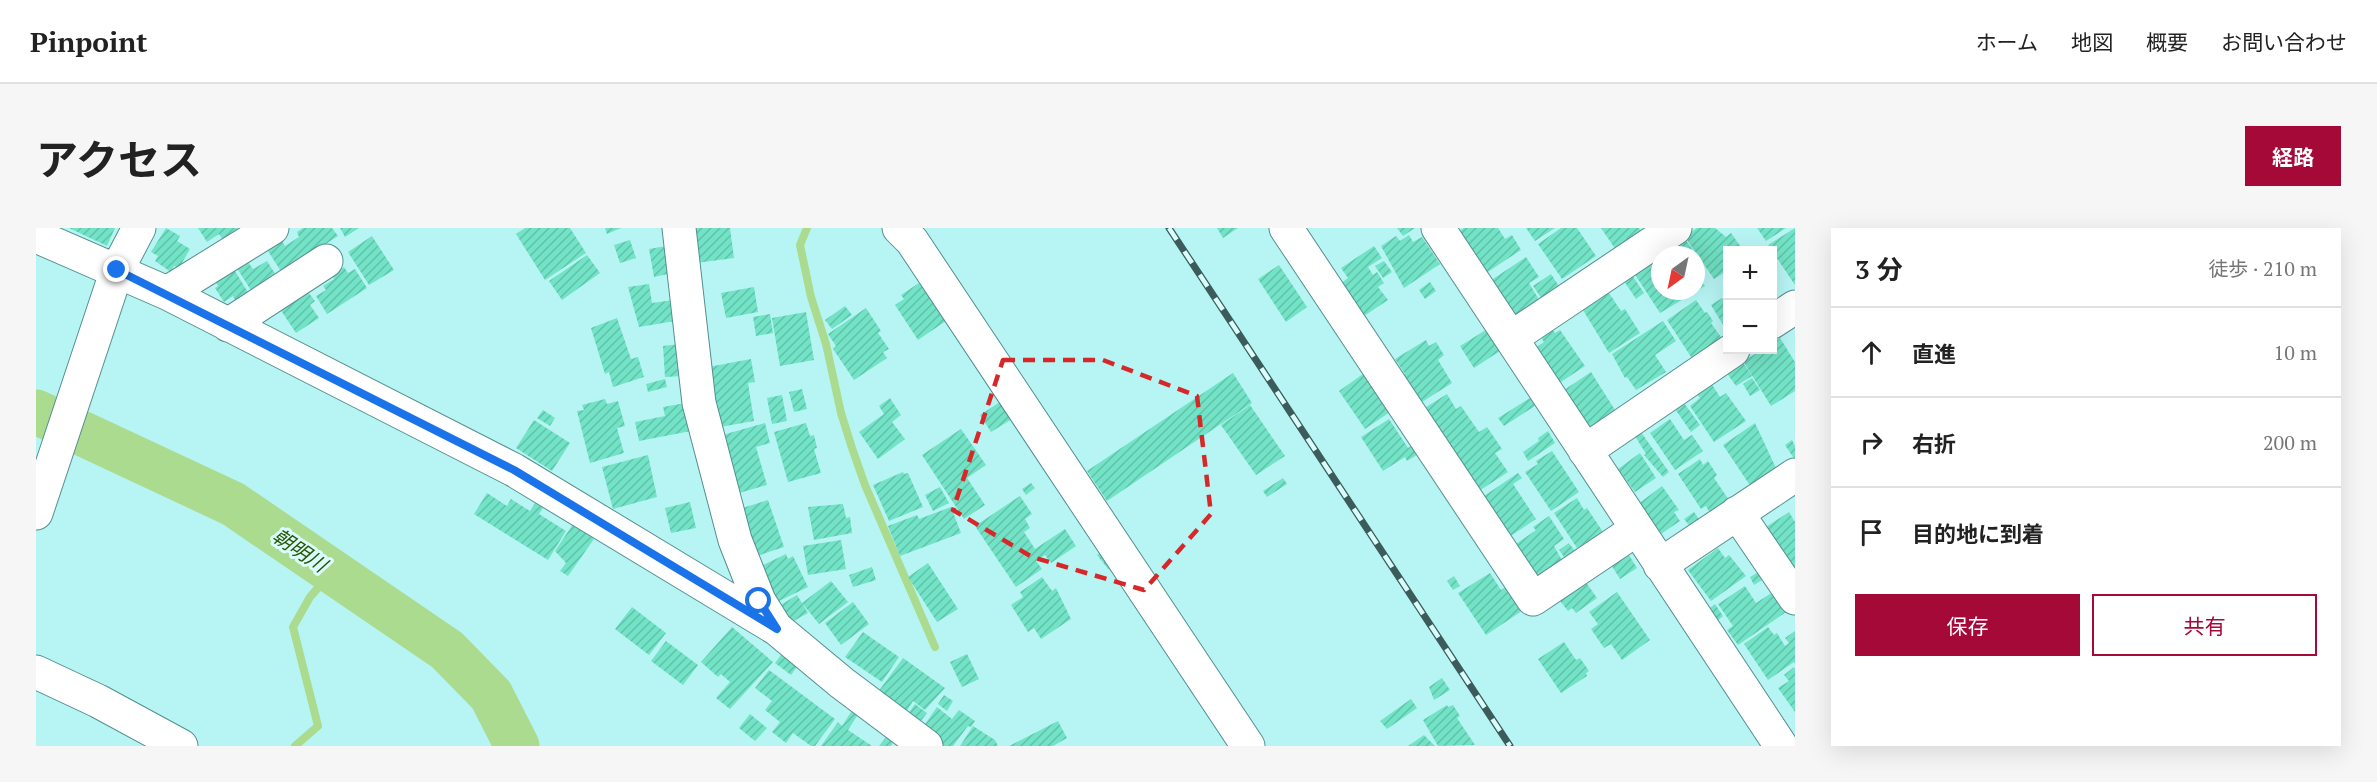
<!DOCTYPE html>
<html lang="ja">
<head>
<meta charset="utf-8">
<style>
  body { margin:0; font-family:"PT Serif","Noto Sans JP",serif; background:#f6f6f6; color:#222 }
  .controls { position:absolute; right:18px; top:18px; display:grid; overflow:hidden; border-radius:0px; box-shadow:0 6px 24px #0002 }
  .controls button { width:54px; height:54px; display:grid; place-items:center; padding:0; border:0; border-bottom:2px solid #e0e0e0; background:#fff; color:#222; font:30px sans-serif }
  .compass { position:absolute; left:1615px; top:18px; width:54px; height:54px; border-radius:50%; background:#fff; box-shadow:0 6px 24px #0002; rotate:213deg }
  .stop { position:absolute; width:18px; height:18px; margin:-14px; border:4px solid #1a73e8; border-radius:50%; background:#fff }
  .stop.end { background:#1a73e8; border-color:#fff; box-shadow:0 2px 6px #0008 }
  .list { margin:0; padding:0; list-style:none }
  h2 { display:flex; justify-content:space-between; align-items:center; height:78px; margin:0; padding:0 24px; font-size:26px }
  h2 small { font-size:20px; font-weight:400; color:#767676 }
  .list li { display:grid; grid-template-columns:39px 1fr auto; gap:18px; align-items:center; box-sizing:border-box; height:90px; padding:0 24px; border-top:2px solid #e0e0e0 }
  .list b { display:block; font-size:22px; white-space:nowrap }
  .list em { font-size:20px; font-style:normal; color:#767676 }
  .actions { display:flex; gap:12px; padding:18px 24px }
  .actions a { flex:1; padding:14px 0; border:2px solid #a50938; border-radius:0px; text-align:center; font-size:21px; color:#a50938 }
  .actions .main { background:#a50938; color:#fff }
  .icon { flex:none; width:33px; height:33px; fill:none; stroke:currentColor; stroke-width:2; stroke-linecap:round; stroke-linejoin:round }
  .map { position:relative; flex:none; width:1759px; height:518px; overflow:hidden; border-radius:0px }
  header { display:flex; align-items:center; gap:36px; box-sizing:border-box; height:84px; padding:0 30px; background:#fff; border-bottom:2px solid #e0e0e0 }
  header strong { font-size:28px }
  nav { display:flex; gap:33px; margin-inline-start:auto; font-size:21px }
  .intro { display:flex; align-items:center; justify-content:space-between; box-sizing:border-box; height:144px; padding:0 36px }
  h1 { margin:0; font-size:42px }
  .button { padding:15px 27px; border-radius:0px; background:#a50938; color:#fff; font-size:21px; font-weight:700 }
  main { display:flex; gap:36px; padding:0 36px }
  aside { flex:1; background:#fff; border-radius:0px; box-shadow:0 6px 24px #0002 }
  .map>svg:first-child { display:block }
</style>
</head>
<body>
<header>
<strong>Pinpoint</strong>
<nav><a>ホーム</a><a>地図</a><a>概要</a><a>お問い合わせ</a></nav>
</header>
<div class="intro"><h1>アクセス</h1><a class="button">経路</a></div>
<main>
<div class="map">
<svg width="1759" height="518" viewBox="0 0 1759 518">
  <defs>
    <pattern id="building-hatch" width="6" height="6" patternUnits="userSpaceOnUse" patternTransform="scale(1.5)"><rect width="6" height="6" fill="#72e3c6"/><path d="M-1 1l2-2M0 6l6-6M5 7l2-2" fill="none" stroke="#61c2a9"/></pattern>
  </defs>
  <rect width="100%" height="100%" fill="#b7f5f4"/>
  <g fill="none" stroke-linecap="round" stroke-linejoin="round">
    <path stroke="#abdb8f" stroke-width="8" d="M771 0 764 17 775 69 790 116 805 185 816 220 829 257 899 419
      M259 518 282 498 257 399 274 369 296 344"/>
    <path stroke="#abdb8f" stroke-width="45" d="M0 184 197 276 411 422 455 467 481 518"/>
  </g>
  <path fill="url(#building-hatch)" d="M33 0H79L71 18Z
    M130 0 144 8 141 13 154 21 143 40 138 38 135 44 119 33 122 28 115 24Z
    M162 0H201L204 4 188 14 183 6 171 14Z
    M267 0H296L302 8 246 45 230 20 245 11 249 18 263 9 261 4Z
    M304 0H323L309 9Z
    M489 0H534L550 25 509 52 480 6Z
    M569 0H585L571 6Z
    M655 0H694L698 30 660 35Z
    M1181 0H1202L1187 10Z
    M1361 0H1379L1367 8Z
    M1428 0H1462L1469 11 1476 7 1485 22 1447 47 1420 5Z
    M1490 0H1519L1499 13Z
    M1525 0H1541L1560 28 1526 51 1502 16Z
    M1565 0H1603L1608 8 1582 25Z
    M1661 0H1679L1690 9 1695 5 1707 22H1692V42L1678 51 1649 9Z
    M1721 0H1750L1730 13Z
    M1759 0V57L1732 17Z
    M1373 7 1377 14 1386 9 1404 36 1368 60 1345 18 1360 8 1364 13Z
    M336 8 358 42 333 57 312 24Z
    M1649 11 1668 38 1661 43 1660 27H1644L1638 19Z
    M594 12 600 30 584 35 578 17Z
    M636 17 641 44 618 49 613 21Z
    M1338 18 1346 30 1332 39 1337 47 1341 44 1348 55 1342 59 1352 72 1325 90 1303 57 1312 50 1305 40Z
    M1638 20 1642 27H1628Z
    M551 27 564 45 526 72 513 53Z
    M1490 29 1503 49 1493 55 1505 75 1482 90 1454 53Z
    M1623 29 1624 63H1660V44L1669 58 1624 85 1598 45Z
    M209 30 217 41 231 33 243 52 216 64 199 37Z
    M1348 33 1356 44 1347 50 1339 38Z
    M1243 37 1271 79 1250 94 1222 51Z
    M308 39 312 45 319 41 331 60 291 86 280 68 290 62 287 58 298 51 296 47Z
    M190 42 193 47 199 43 213 66 200 74 197 68 188 74 179 60 182 58 177 50Z
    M1594 44 1608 65 1600 71 1586 50Z
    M1515 46 1528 66 1510 77 1497 58Z
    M1394 54 1400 63 1389 71 1383 62Z
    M883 55 910 93 882 112 859 77 868 71 865 67Z
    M613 56 616 75 637 72 645 92 603 99 592 59Z
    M718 59 722 84 690 90 685 65Z
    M272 64 279 73 274 77 283 90 260 105 242 78Z
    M1573 65 1585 83 1589 81 1604 105 1573 125 1547 82Z
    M1686 70 1692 79V98L1689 100 1675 77Z
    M1660 72 1669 85 1671 84 1677 93 1675 95 1687 112 1657 132 1631 92Z
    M809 78 816 87 796 101 789 92Z
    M830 80 845 103 842 105 853 121 847 124 851 130 818 152 797 121 800 118 792 106Z
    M770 84 778 132 744 138 736 90Z
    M734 86 737 105 720 108 717 89Z
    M581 90 595 131 602 129 608 149 577 159 573 144 569 146 555 100Z
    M1627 93 1640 113 1619 127 1630 144 1600 162 1591 149 1589 150 1576 126Z
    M1453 100 1467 121 1438 140 1424 118Z
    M1516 101 1519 105 1524 102 1549 138 1522 156 1498 121 1508 114 1505 109Z
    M1744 110 1759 134V163L1735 178 1707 133 1726 122H1736V115Z
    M1390 112 1393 118 1400 114 1408 127 1402 132 1416 155 1386 174 1385 171 1380 174 1364 149 1369 146 1359 131Z
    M644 116 647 148 629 149 627 118Z
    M715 131 719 154 712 155 718 193 678 200 667 140Z
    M1706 133 1716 148 1700 158 1690 144Z
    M1555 144 1579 182 1553 200 1528 162Z
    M1197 145 1216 175 1071 273 1051 243Z
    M1327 146 1354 184 1329 201 1303 163Z
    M1716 150 1724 162 1714 168 1707 156Z
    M629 151 631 159 612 164 610 156Z
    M1675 155 1684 169 1690 165 1710 193 1678 214 1654 178 1664 170 1660 165Z
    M766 161 771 181 758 184 753 164Z
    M1411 166 1420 181 1425 178 1443 204 1451 199 1466 221 1459 225 1472 244 1440 265 1387 181Z
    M746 167 751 193 736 196 731 170Z
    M854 170 865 187 856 194 869 211 842 231 823 204 848 186 843 178Z
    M1494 170 1499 178 1468 198 1462 190Z
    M569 171 571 176 582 173 589 198 581 200 588 225 554 235 541 183 548 182 546 177Z
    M964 174 976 191 955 204 944 187Z
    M650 175 655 203 603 213 599 194 629 188 627 179Z
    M1648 175 1664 197 1655 204 1639 181Z
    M1214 177 1249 228 1220 247 1185 197Z
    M507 182 519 190 514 198 501 190Z
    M1353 191 1372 220 1375 218 1381 227 1371 233 1369 229 1347 243 1325 209Z
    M1634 191 1648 212 1656 207 1667 223 1639 242 1614 205Z
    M498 192 534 215 516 243 480 220Z
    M729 195 734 215 720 219 731 257 693 268 676 210Z
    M770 195 774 208 778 207 781 220 778 221 785 245 752 254 738 204Z
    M1719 195 1740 240 1715 259 1687 217Z
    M925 201 950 237 931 250 949 277 928 291 886 227Z
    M1512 203 1519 215 1492 233 1487 224 1503 213 1502 210Z
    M1605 204 1633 244 1627 249 1608 227 1610 226 1599 208Z
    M1756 212 1759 218V232L1749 217Z
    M1516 223 1543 264 1515 283 1489 244 1502 236 1500 233Z
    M1604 225 1620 250 1599 264 1582 241Z
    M612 227 621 269 577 281 566 239Z
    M1664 231 1667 237 1672 233 1681 247 1678 250 1693 272 1674 285 1670 278 1665 281 1642 246Z
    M867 244 868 246 872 245 887 279 853 293 837 257Z
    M1482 245 1486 250 1477 256 1500 291 1470 311 1448 268Z
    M1247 250 1251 256 1231 269 1227 263Z
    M995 255 999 260 990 267 986 261Z
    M1626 258 1643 282 1638 284 1644 293 1625 306 1619 297 1616 299 1602 276Z
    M904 259 913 275 897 283 889 267Z
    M451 265 471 278 475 271 494 283 499 275 507 280 503 286 530 303 512 332 438 286Z
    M984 268 996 286 989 291 994 300 988 304 999 321 1029 301 1040 318 1015 335 1009 327 1000 333 1006 341 980 359 939 298Z
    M1541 270 1548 282 1551 280 1567 304 1541 320 1518 285Z
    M732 272 748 319 715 330 697 283Z
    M654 274 660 300 635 305 629 280Z
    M807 276 810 290 814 289 816 305 778 312 772 279Z
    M915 279 925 305 864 328 852 298 881 287 883 291Z
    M1658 284 1665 294 1656 301 1648 291Z
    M1753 284 1759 294V348L1730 299Z
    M1513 288 1528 311 1518 318 1528 336 1499 353 1473 315 1478 312 1480 316 1500 302 1497 299Z
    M537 296 558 311 532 348 524 343 530 335 519 323Z
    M805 312 810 341 772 347 767 318Z
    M1533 315 1543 329 1533 336 1523 322Z
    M1682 320 1689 330 1693 327 1710 348 1675 373 1652 342Z
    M1067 322 1078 337 1072 341 1061 327Z
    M1591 324 1601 340 1584 351 1574 335Z
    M750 326 752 331 757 328 772 359 737 376 719 341Z
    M892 335 922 381 901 394 872 349Z
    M836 339 840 352 817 359 813 347Z
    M1729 340 1734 347 1718 357 1714 349Z
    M1454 345 1465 362 1476 355 1492 379 1450 407 1422 365Z
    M1418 348 1424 358 1417 362 1411 353Z
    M1006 349 1016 363 1020 360 1035 391 1005 411 998 400 992 404 975 377 987 369 984 364Z
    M1547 350 1561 370 1540 385 1536 380 1532 383 1524 373 1529 370 1526 365Z
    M795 353 812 374 783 396 766 375Z
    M1709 358 1720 375 1740 362 1753 382 1702 417 1691 402 1697 398 1682 376Z
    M1581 364 1614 412 1586 432 1575 416 1568 420 1555 401 1562 396 1553 384Z
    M761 367 772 385 754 395 743 378Z
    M817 374 833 396 805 417 789 395Z
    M1679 376 1687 388 1679 395 1670 383Z
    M596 379 630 405 613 427 579 401Z
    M696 399 737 434 694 481 680 470 694 454 685 446 682 449 665 434Z
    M1732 399 1738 407 1741 405 1749 418 1753 415 1749 410 1759 403V436L1758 434 1732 452 1708 416Z
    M827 404 863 429 846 454 809 429Z
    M630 413 662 437 647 457 615 433Z
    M1528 414 1540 432 1544 430 1553 443 1550 445 1551 448 1525 465 1502 431Z
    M931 426 943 451 926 459 914 434Z
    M745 427 761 439 755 447 739 435Z
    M867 430 909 460 889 482 877 473 870 484 842 464Z
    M1758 439 1759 441V484L1742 460 1753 453 1748 447Z
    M733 442 799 491 779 518H775L757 505 750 515 736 504 744 494 729 482 736 473 719 460Z
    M1406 450 1414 462 1398 472 1393 459Z
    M908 467 917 473 911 483 902 476Z
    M1375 471 1381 480 1351 501 1344 493Z
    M879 476 891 485 881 498 869 490Z
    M1411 477 1412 479 1417 477 1424 488 1421 490 1439 517 1402 518 1387 492Z
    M901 479 916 491 923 482 939 493 935 499 932 498 917 518H907L885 502Z
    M817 481 823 485 812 502 836 518H785L802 494 806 498Z
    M714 486 731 500 719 513 703 500Z
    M1022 493 1031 510 1017 518H973Z
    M937 498 959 512 962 518H924Z
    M1388 507 1399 518H1372Z
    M850 509 857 515 855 518H843Z"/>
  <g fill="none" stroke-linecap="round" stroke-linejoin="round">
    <g stroke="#548f8e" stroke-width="35">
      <path id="minor" d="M643 0 663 175 699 312 723 373 738 397
        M863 0 876 13 1212 518
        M1250 0 1497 371 1601 301
        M1402 0 1745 518
        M0 8 131 65 478 242 741 401 806 455 890 518
        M131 65 236 0
        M1736 94 1759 79
        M192 97 290 33
        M1475 110 1639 0
        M1549 223 1697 122
        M0 285 81 42 103 0
        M1701 285 1759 370
        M1624 337 1759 247
        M0 444 62 473 145 518"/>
    </g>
    <use href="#minor" stroke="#fff" stroke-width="33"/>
    <g stroke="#3c5b5b" stroke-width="7">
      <path id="rail" d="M1133 0 1474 518"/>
    </g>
    <use href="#rail" stroke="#d9fdfc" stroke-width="4.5" stroke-dasharray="14" stroke-linecap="butt"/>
  </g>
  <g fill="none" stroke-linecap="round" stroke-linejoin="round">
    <path stroke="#1a73e8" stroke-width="8" d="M81 42 478 242 741 401 723 373"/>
  </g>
  <path fill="none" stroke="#d62828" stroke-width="4.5" stroke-dasharray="12 8" stroke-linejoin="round" d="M967 132H1067L1161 168 1175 286 1108 362 996 329 917 282Z"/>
  <g text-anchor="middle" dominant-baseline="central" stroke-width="6" stroke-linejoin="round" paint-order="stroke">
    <g font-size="20" font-style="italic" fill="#2a5301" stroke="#d9fdfc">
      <text transform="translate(264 322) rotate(34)">朝明川</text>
    </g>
  </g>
</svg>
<div class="controls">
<button>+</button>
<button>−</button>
</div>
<svg class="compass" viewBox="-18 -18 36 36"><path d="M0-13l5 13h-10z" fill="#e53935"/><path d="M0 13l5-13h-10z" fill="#767676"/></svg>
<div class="stop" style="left:723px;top:373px"></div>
<div class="stop end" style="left:81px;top:42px"></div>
</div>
<aside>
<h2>3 分<small>徒歩 · 210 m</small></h2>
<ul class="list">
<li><svg class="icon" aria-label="ahead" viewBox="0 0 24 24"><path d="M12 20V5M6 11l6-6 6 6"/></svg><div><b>直進</b></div><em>10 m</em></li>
<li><svg class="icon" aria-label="right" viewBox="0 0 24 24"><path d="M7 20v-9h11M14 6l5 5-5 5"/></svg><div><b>右折</b></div><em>200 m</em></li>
<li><svg class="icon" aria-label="arrive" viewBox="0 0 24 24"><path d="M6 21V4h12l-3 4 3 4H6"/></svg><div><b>目的地に到着</b></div></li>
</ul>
<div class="actions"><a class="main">保存</a><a>共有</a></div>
</aside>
</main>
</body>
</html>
